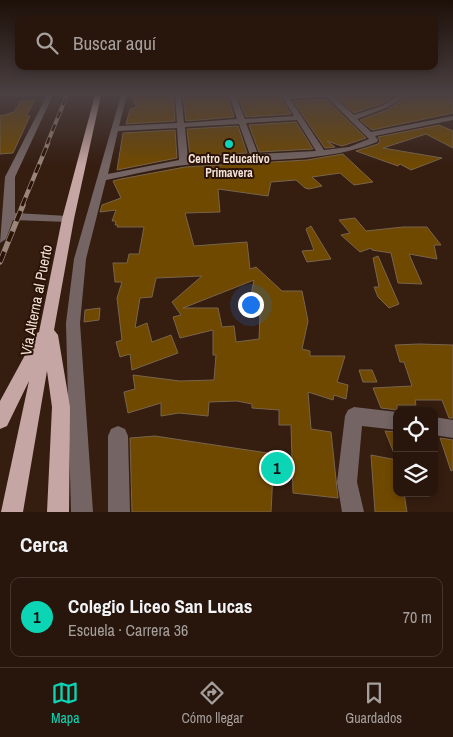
<!DOCTYPE html>
<html lang="es">
<head>
<meta charset="utf-8">
<style>
  body { margin:0; font-family:"Archivo Narrow",sans-serif; background:#301f15; color:#f1f3f6 }
  .controls { position:absolute; right:15px; bottom:15px; display:grid; overflow:hidden; border-radius:10px; box-shadow:0 2px 8px #0003 }
  .controls button { width:45px; height:45px; display:grid; place-items:center; padding:0; border:0; border-bottom:1px solid #44352d; background:#28160c; color:#f1f3f6; font:25px sans-serif }
  .you { position:absolute; left:250px; top:304px; width:18px; height:18px; margin:-12px; border:4px solid #fff; border-radius:50%; background:#1a73e8; box-shadow:0 0 0 8px #1a73e833 }
  .badge { display:grid; place-items:center; width:32px; height:32px; border-radius:50%; background:#0bd5b5; color:#111; font-size:16px; font-weight:700 }
  .pin { position:absolute; translate:-50% -50%; border:2px solid #fff; box-shadow:0 1px 5px #0006 }
  .list { margin:0; padding:0; list-style:none }
  h2 { display:flex; justify-content:space-between; align-items:center; height:65px; margin:0; padding:0 20px; font-size:21px }
  h2 small { font-size:16px; font-weight:400; color:#a59f9d }
  .list li { display:grid; grid-template-columns:32px 1fr auto; gap:15px; align-items:center; box-sizing:border-box; height:80px; margin:0 10px 10px; padding:0 10px; border:1px solid #44352d; border-radius:10px }
  .list b { display:block; font-size:19px; white-space:nowrap }
  .list p { margin:0; font-size:16px; white-space:nowrap; color:#a59f9d }
  .list em { font-size:16px; font-style:normal; color:#a59f9d }
  .icon { flex:none; width:28px; height:28px; fill:none; stroke:currentColor; stroke-width:2; stroke-linecap:round; stroke-linejoin:round }
  .map { position:relative; flex:none; width:453px; height:512px; overflow:hidden }
  .search { position:absolute; background:#28160c; box-shadow:0 2px 8px #0003; left:15px; right:15px; top:15px; height:55px; display:flex; align-items:center; gap:12px; box-sizing:border-box; padding:0 18px; border-radius:10px; color:#a59f9d; font-size:19px }
  .sheet { height:155px; background:#28160c }
  nav { display:flex; justify-content:space-around; align-items:center; box-sizing:border-box; height:70px; border-top:1px solid #44352d; background:#28160c; font-size:14px; color:#a59f9d }
  nav a { display:grid; justify-items:center; gap:2px }
  nav .on { color:#0bd5b5 }
  .map>svg:first-child { display:block }
</style>
</head>
<body>
<div class="map">
<svg width="453" height="512" viewBox="0 0 453 512">
  <rect width="100%" height="100%" fill="#351d10"/>
  <path fill="#704900" stroke="#78654c" fill-rule="evenodd" d="M131 95H173L175 121 126 124 130 109 137 107Z
    M183 95H227L234 117 186 121Z
    M237 95H279L291 114 246 117Z
    M334 95H397L381 104 354 113Z
    M409 95H441L453 97V113L372 130 360 120 387 110Z
    M326 99 366 138 342 146 327 141 335 147 325 148 293 101Z
    M35 100 26 116H30L13 153 0 154V116L14 112 21 101Z
    M296 122 313 149 259 152 249 125Z
    M439 125 453 131V148L426 134 383 148 442 158 411 170 400 164 398 166 356 151 378 144 380 141 378 137Z
    M238 126 247 153 190 157 187 129Z
    M175 130 177 158 117 170 123 133Z
    M343 154 373 182 354 185 340 173 312 177 322 186 309 189 305 188 296 180 271 182 268 196 218 189 220 212 185 213 194 246 247 242 250 269 256 267 282 291H302L308 321 302 349 310 351V356H345L337 382 348 385 346 399 334 395 333 400 308 392 311 429 331 432 338 498 293 493 291 425H279V410L252 408V404L237 401 209 402 208 416 179 413 161 416V403L128 413 124 392 135 389 133 375 180 381 214 380 216 355H213V330L180 338 173 317 181 315 172 302 202 276 156 278 152 297 140 298 135 328 147 323 152 342 171 335 178 353 132 370 130 354 120 357 116 342 122 340 117 298 122 282H115L113 263H127L129 254H139L144 227H117L118 225H115L116 221H112L116 210 100 212 102 205 121 198 113 181 121 179 185 167 307 160ZM254 280 247 315H260L259 339 236 342 234 326 222 327 218 308H183Z
    M355 218 366 231 403 227H427L441 245H434L437 259 409 254 422 284 398 283 391 253 372 250 371 248 360 252 341 235 350 233 339 220Z
    M311 226 331 259 307 262 302 251 314 250 306 229Z
    M378 256 399 304 389 308 378 297 374 287H379L373 258Z
    M100 308 99 320 84 322 85 310Z
    M419 344 453 345V418H449L442 400H415L416 405H397V410L381 408 373 388 412 386 404 362H400L395 345Z
    M359 370H372L377 382H363Z
    M385 431 397 432V458H396Z
    M155 436 274 454 271 512H132L130 438Z
    M440 438 453 440V470L451 471Z
    M371 455 397 460V493H404L407 512H375Z"/>
  <g fill="none" stroke-linecap="round" stroke-linejoin="round">
    <path fill="#746564" fill-rule="evenodd" d="M47 95H53L15 177V213L68 216 74 219 68 222 13 220 6 239 0 243 5 177Z
      M121 95H127L119 126 177 123 175 95H181L184 123 237 119 229 95H235L245 119 294 116 281 95H332L354 115 382 106 400 95H407L386 108 357 119 371 132 453 116V120L375 136 378 140 377 142C317 166 248 157 185 165 158 168 132 175 106 180L86 259 80 323 93 512H71L66 323 74 259ZM327 97 369 139 349 147 324 150 290 99ZM297 120 316 151 258 154 246 123ZM239 124 250 155 188 159 185 127ZM177 128 179 160 108 174 118 131Z
      M354 407 397 412V430L362 426 357 482 364 512H342L337 482 345 416 348 410Z
      M434 417 453 420V438L434 435Z
      M118 426 125 429 128 436 130 512H108V436L111 429Z"/>
    <path fill="#c6a6a4" fill-rule="evenodd" d="M95 95H101L74 219 54 330 58 335 70 407 69 512H47L52 407 47 371 23 512H1L29 381 7 426 0 429V401L37 333 39 332 62 219Z"/>
    <g stroke="#99857a" stroke-width="4">
      <path id="rail-far2" d="M47 144 67 95"/>
    </g>
    <g stroke="#99857a" stroke-width="4.5">
      <path id="rail-far1" d="M22 206 48 143"/>
    </g>
    <g stroke="#99857a" stroke-width="5.5">
      <path id="rail" d="M0 262 23 205"/>
    </g>
    <use href="#rail-far2" stroke="#2b1407" stroke-width="2.5" stroke-dasharray="7" stroke-linecap="butt"/>
    <use href="#rail-far1" stroke="#2b1407" stroke-width="3" stroke-dasharray="9" stroke-linecap="butt"/>
    <use href="#rail" stroke="#2b1407" stroke-width="4" stroke-dasharray="11" stroke-linecap="butt"/>
  </g>
  <linearGradient id="sky" x2="0" y2="1"><stop stop-color="#1d1009"/><stop offset="0.57" stop-color="#4b4042"/><stop offset="1" stop-color="#4b4042" stop-opacity="0"/></linearGradient>
  <rect width="453" height="166" fill="url(#sky)"/>
  <circle fill="#0bd5b5" stroke="#2b1407" stroke-width="2" cx="229" cy="144" r="5"/>
  <g text-anchor="middle" dominant-baseline="central" stroke-width="4" stroke-linejoin="round" paint-order="stroke">
    <g font-size="12" font-weight="bold" fill="#f4e3da" stroke="#2b1407">
      <text x="229" y="159">Centro Educativo<tspan x="229" dy="14">Primavera</tspan></text>
    </g>
    <g font-size="15" fill="#f4e3da" stroke="#2b1407">
      <text transform="translate(36 300) rotate(-79)">Vía Alterna al Puerto</text>
    </g>
  </g>
</svg>
<div class="controls">
<button><svg class="icon" aria-label="locate" viewBox="0 0 24 24"><circle cx="12" cy="12" r="6"/><path d="M12 2v4M12 18v4M2 12h4M18 12h4"/></svg></button>
<button><svg class="icon" aria-label="layers" viewBox="0 0 24 24"><path d="M12 4l9 5-9 5-9-5zM3 14l9 5 9-5"/></svg></button>
</div>
<div class="you"></div>
<div class="pin badge" style="left:277px;top:468px">1</div>
<div class="search"><svg class="icon" aria-label="search" viewBox="0 0 24 24"><circle cx="10" cy="10" r="6"/><path d="M15 15l6 6"/></svg>Buscar aquí</div>
</div>
<section class="sheet">
<h2>Cerca<small></small></h2>
<ul class="list">
<li><span class="badge">1</span><div><b>Colegio Liceo San Lucas</b><p>Escuela · Carrera 36</p></div><em>70 m</em></li>
</ul>
</section>
<nav>
<a class="on"><svg class="icon" aria-label="map" viewBox="0 0 24 24"><path d="M3 6l6-2 6 2 6-2v14l-6 2-6-2-6 2zM9 4v14M15 6v14"/></svg>Mapa</a>
<a><svg class="icon" aria-label="directions" viewBox="0 0 24 24"><path d="M12 3l9 9-9 9-9-9zM9 14v-3h6M13 9l2 2-2 2"/></svg>Cómo llegar</a>
<a><svg class="icon" aria-label="saved" viewBox="0 0 24 24"><path d="M7 4h10v16l-5-4-5 4z"/></svg>Guardados</a>
</nav>
</body>
</html>
